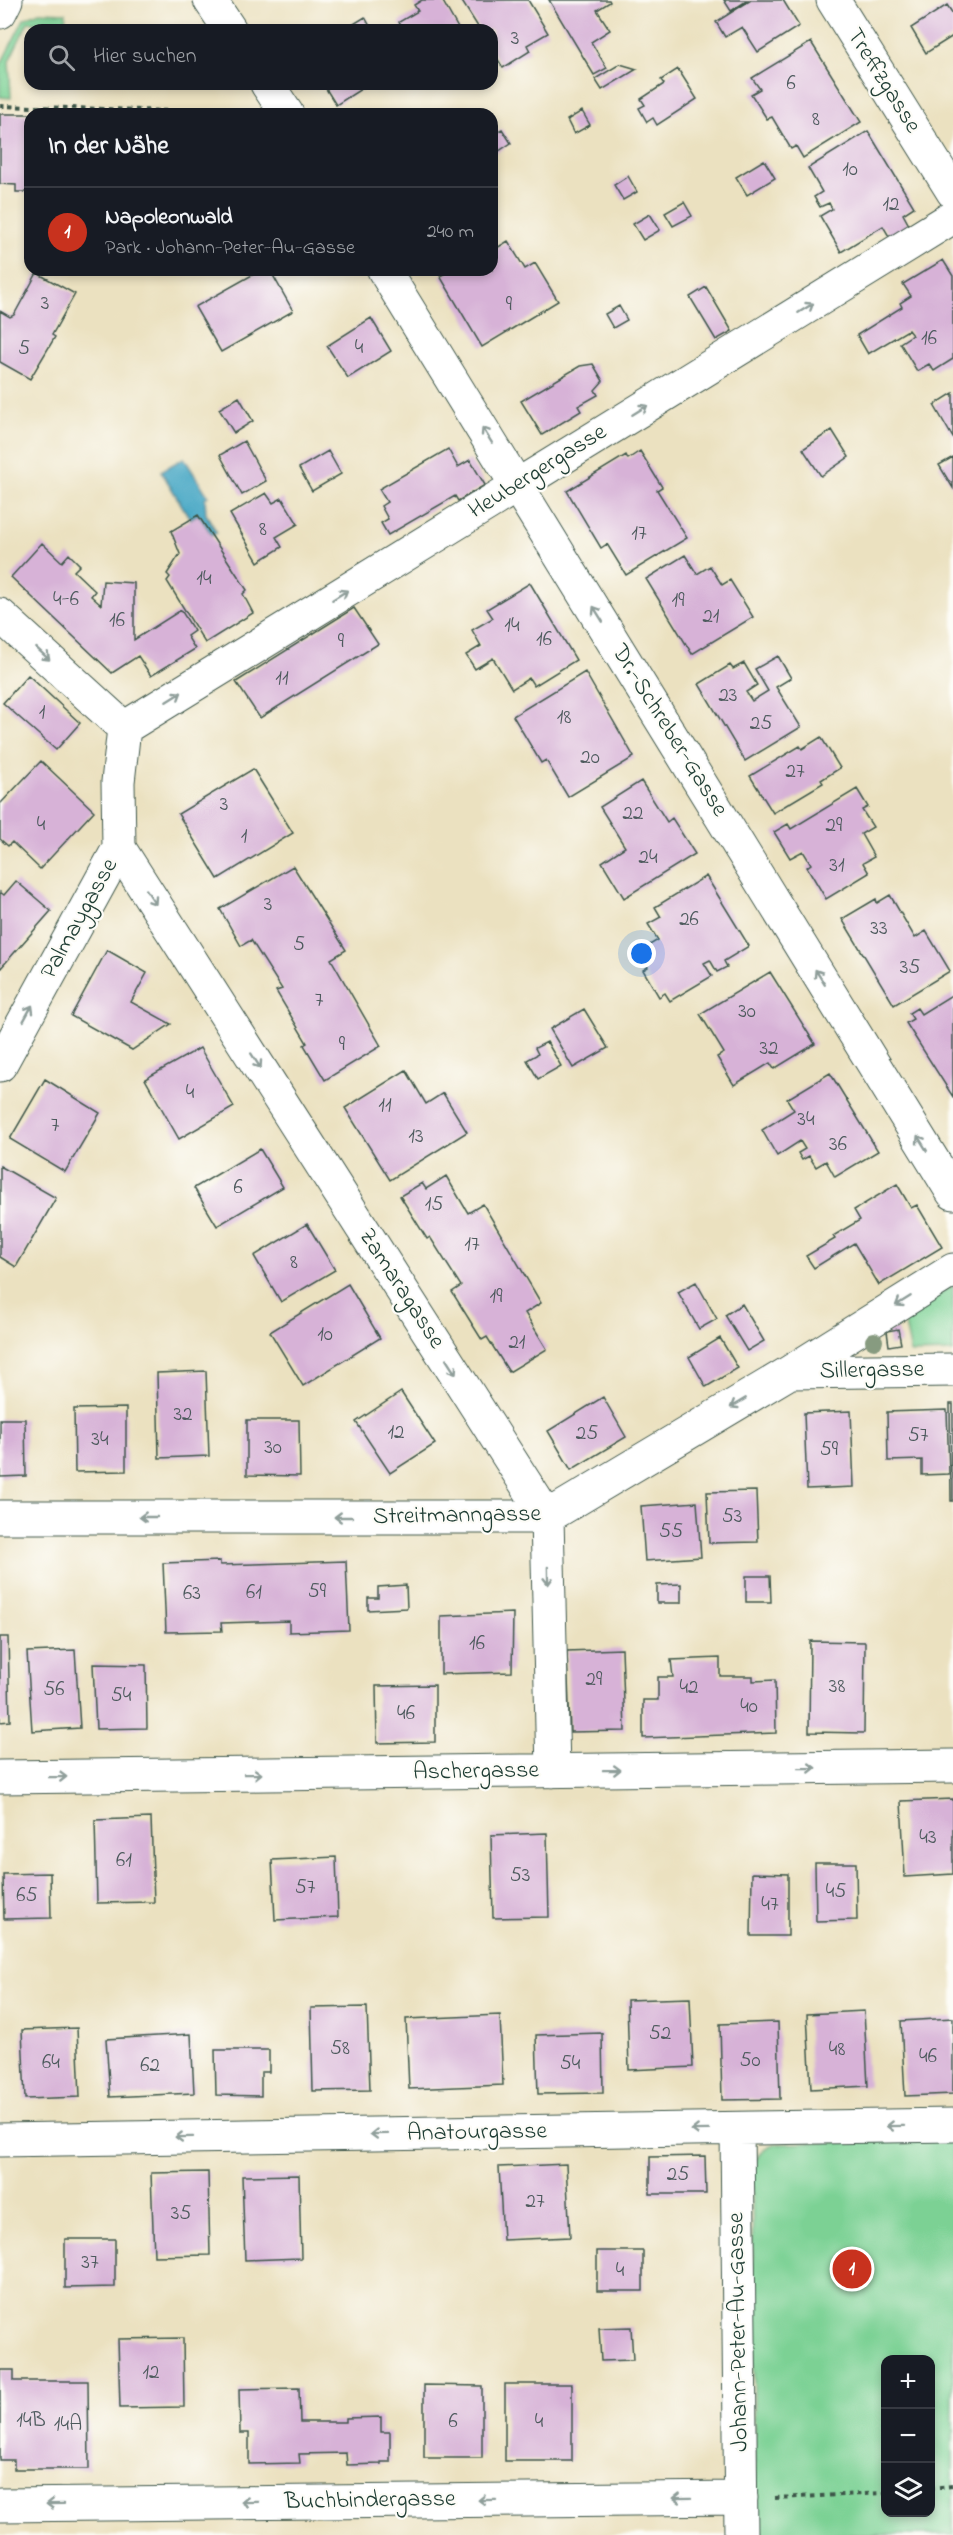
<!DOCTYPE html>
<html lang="de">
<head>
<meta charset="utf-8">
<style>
  body { margin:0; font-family:"Indie Flower",sans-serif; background:#20242c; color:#f1f3f6 }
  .controls { position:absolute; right:18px; bottom:18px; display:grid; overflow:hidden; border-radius:12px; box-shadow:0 3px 9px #0003 }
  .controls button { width:54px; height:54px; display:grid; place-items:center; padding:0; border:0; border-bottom:2px solid #363941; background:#171b24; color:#f1f3f6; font:30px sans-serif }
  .you { position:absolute; left:642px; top:954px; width:21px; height:21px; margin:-15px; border:4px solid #fff; border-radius:50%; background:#1a73e8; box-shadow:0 0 0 9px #1a73e833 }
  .badge { display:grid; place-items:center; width:39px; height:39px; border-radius:50%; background:#c8321e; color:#fff; font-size:20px; font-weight:700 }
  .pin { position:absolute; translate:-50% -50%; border:3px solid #fff; box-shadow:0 2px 6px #0006 }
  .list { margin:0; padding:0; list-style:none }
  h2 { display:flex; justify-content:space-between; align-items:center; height:78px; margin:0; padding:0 24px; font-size:26px }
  h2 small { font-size:20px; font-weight:400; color:#9ea1a6 }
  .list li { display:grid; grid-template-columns:39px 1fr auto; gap:18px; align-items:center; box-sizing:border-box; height:90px; padding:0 24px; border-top:2px solid #363941 }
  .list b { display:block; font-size:22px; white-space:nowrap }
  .list p { margin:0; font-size:20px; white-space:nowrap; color:#9ea1a6 }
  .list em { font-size:20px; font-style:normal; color:#9ea1a6 }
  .icon { flex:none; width:33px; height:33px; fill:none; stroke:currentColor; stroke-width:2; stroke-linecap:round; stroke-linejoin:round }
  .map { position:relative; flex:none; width:953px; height:2535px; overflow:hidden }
  .search { position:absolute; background:#171b24; box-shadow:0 3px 9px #0003; left:24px; top:24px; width:474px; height:66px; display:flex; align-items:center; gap:15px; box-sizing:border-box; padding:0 21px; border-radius:18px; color:#9ea1a6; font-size:22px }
  .panel { position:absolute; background:#171b24; box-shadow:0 3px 9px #0003; left:24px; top:108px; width:474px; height:168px; border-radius:18px }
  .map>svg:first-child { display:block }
</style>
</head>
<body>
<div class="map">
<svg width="953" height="2535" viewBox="0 0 953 2535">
  <rect width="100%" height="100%" fill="#fdfcf7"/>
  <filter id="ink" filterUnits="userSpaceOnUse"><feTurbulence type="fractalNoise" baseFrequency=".0167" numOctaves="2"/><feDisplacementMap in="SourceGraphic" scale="12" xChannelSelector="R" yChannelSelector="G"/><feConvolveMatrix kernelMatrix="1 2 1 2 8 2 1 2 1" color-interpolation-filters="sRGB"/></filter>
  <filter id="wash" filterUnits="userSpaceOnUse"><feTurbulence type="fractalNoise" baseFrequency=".008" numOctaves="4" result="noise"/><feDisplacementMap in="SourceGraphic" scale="24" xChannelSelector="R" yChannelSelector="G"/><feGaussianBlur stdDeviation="1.35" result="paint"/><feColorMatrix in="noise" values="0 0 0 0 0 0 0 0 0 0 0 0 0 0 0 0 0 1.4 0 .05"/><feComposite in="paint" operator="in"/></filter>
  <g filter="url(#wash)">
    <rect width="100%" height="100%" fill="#ebe1c0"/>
    <path fill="#7bd194" stroke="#4d8764" stroke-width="1.5" fill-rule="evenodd" d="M39 12 66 13 65 22H28L9 61 11 98 0 97V66L24 19Z
      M953 1285V1352L911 1353 903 1315Z
      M953 2138V2535H755L752 2167C757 2154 764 2148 777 2144ZM886 2360H930V2512H886Z"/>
    <path fill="#46a7c5" stroke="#32727c" stroke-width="1.5" d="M184 458 208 496 205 498 206 514 217 533 212 535 198 514 190 519 161 471Z"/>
    <g id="blocks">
      <path fill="#d7b2d7" d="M422 0H442L459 30H403L399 22 418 11 414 5Z
        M461 0H528L548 33 527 45 530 51 503 68 492 50V30H480Z
        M549 0H609L610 2 597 10 610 30 591 42 607 68 594 75Z
        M724 0H748L731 11Z
        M751 0H783L799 26 758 52 742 27 725 37 716 22Z
        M947 5 953 14V36L926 53 911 28Z
        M365 17 372 30H344Z
        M811 42 861 122 803 158 796 146 791 149 772 117 767 119 751 94 760 89 752 78Z
        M620 64 637 69 602 90 595 79Z
        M678 69 697 99 657 125 653 118 647 122 639 108 645 105 641 99 664 84 661 80Z
        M323 84H369L336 105Z
        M582 111 590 125 574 134 567 120Z
        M0 114H30V192H16V185L0 184Z
        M502 129 511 143 496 153 492 147V135Z
        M868 131 914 207 903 214 910 227 890 238 883 226 841 252 820 216 832 209 829 203 820 207 814 197 822 192 808 168Z
        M764 160 775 178 747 195 736 177Z
        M628 176 637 192 623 200 614 185Z
        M684 202 692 216 673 226 665 213Z
        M650 214 660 230 643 240 633 224Z
        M508 241 525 269 535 263 558 301 482 347 440 276 451 270H492V251Z
        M943 260 953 276V359L934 371 929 364 917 371 900 343 912 335 908 330 868 354 857 335 902 307 900 303 911 296 903 284Z
        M261 270H270L293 311 221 352 195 307Z
        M37 273 75 294 52 335 55 337 30 379 0 362V311L10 317 14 315Z
        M706 287 732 331 716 340 690 297Z
        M619 306 627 320 613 328 605 314Z
        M371 318 391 351 348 378 327 346Z
        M593 364 603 381 595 390 598 395 578 406 581 411 542 435 521 401 580 366Z
        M953 393V438L934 405Z
        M239 397 253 421 234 433 219 409Z
        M832 430 849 457 821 476 803 449Z
        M244 441 266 481 242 495 220 455Z
        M448 449 458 467 470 460 485 485 458 501 455 496 388 535 381 523 388 519 381 506 387 502 379 489Z
        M328 451 341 474 312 491 299 468Z
        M640 451 662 487 657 490 687 538 626 575 607 544 601 548 567 491 626 455 628 459Z
        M953 457V488L939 465Z
        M266 493 273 503 282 498 298 524 276 537 282 547 258 562 230 514Z
        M198 515 247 590 243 594 253 613 205 643 167 581 170 577 167 574 180 554 171 531Z
        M42 543 62 562 69 554 80 565 74 571 95 591 91 596 101 605 103 581 134 583V640L181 610 194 631 187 636 195 649 151 676 138 656 112 673 11 577Z
        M685 555 697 574 710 566 722 585 730 580 753 617 692 654 646 579Z
        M530 583 576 660 534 686 529 678 512 689 493 658 475 669 466 655 481 646 472 630 493 618 487 609Z
        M354 608 378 644 260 718 236 682Z
        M778 656 791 678 776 687 801 727 745 761 699 684 730 665 733 669 744 663 757 685 746 692 752 701 768 691 755 669Z
        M585 672 634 757 568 797 546 760 541 763 513 716Z
        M28 675 80 723 56 750 3 703Z
        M821 737 840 768 821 780 823 783 773 813 750 776 800 746 802 749Z
        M41 761 94 811 40 869 12 842 8 846 0 839V804Z
        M253 769 293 833 218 879 178 814Z
        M641 781 667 822 672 818 695 854 624 898 602 862 625 847 600 807Z
        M857 789 868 807 862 810 873 827 861 834 874 857 863 863 869 873 826 899 807 867 811 864 803 851 790 858 774 832 788 824 791 829Z
        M293 866 346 950 331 959 381 1046 325 1080 304 1045 307 1043 276 991 282 989 251 940 241 946 220 909Z
        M706 876 749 946 724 961 727 967 717 972 710 960 704 963 712 976 670 1001 665 993 659 997 643 970 648 967 638 952 658 940 648 924 661 917 655 907Z
        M16 881 51 911 0 969V892L4 895Z
        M890 895 915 938 926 931 950 971 894 1005 842 919 876 899 877 903Z
        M107 950 147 973 131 1002 171 1024 132 1050 71 1016Z
        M770 972 815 1044 774 1069 770 1063 734 1085 717 1057 724 1053 700 1014Z
        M953 994V1097L906 1023 913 1019 909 1013 917 1008 921 1014Z
        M584 1009 608 1048 573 1068 550 1029Z
        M547 1042 561 1066 538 1079 527 1060 538 1054 535 1048Z
        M200 1048 234 1107 179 1139 145 1079Z
        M406 1070 426 1104 443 1093 467 1132 390 1180 345 1108Z
        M830 1073 878 1151 835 1177 826 1161 816 1167 809 1156 802 1160 798 1153 805 1149 800 1141 777 1156 762 1130 794 1110 787 1099Z
        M45 1079 100 1113 65 1172 10 1139Z
        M260 1149 283 1187 217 1226 194 1188Z
        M0 1166 56 1198 16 1267 0 1257Z
        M446 1176 468 1213 483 1204 541 1303 525 1313 547 1349 509 1372 487 1337 482 1340 452 1292 461 1286 430 1237 427 1239 400 1196 422 1183 426 1189Z
        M897 1184 911 1208 917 1205 942 1247 879 1285 854 1243 814 1268 806 1256 835 1239 833 1236 860 1220 854 1210Z
        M307 1224 335 1270 281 1302 254 1256Z
        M696 1282 717 1319 699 1329 678 1292Z
        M348 1284 380 1338 303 1386 270 1332Z
        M742 1304 764 1341 747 1351 725 1315Z
        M898 1329 901 1344 889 1346 887 1331Z
        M720 1338 738 1368 706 1387 689 1357Z
        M206 1371 209 1456 159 1458 157 1373Z
        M401 1392 435 1444 390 1473 356 1422Z
        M603 1397 626 1437 571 1470 548 1431Z
        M950 1404H953V1501H951Z
        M126 1408V1471L75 1472 74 1409Z
        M947 1410 949 1474 922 1475V1460L888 1461 887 1412Z
        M851 1411 854 1487 807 1489 804 1413Z
        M0 1419H25L26 1476 0 1477Z
        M247 1420H299L300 1476 247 1475Z
        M756 1491 758 1542 709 1543 707 1492Z
        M697 1502 701 1557 645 1561 641 1506Z
        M220 1561V1565L346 1561 349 1630 289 1632V1621L221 1623 222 1631 166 1632 163 1563Z
        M746 1576H770L771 1602H746Z
        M681 1584V1603H657V1585Z
        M406 1585 407 1608 368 1610V1598H378V1587Z
        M513 1613 512 1672 441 1674V1616Z
        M0 1637H8L10 1721 0 1722Z
        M810 1641 865 1642 864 1733 809 1732Z
        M622 1649 625 1731 570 1732 567 1651Z
        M75 1650 80 1728 32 1731 27 1652Z
        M720 1658V1676H753V1681L775 1680 776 1733 643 1738V1700H658V1677H673L671 1660Z
        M93 1664 146 1665 147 1728 96 1729Z
        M435 1685V1742L377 1743 376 1686Z
        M953 1799V1874L905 1877 901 1801Z
        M151 1818 154 1902 97 1903 95 1820Z
        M547 1833 549 1917 493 1918 491 1835Z
        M336 1857 338 1917 275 1920 272 1860Z
        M815 1863H856L857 1920 816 1921Z
        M50 1873 51 1918 4 1919 3 1874Z
        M752 1873 788 1874V1936H751Z
        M690 1998 693 2067 629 2070 627 2000Z
        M367 2007 370 2090 313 2091 311 2008Z
        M864 2011 868 2086 811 2089 807 2014Z
        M500 2015 503 2085 409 2089 406 2019Z
        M953 2018V2094L905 2096 901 2021Z
        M778 2022 780 2099 722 2100 720 2024Z
        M77 2028 80 2097 25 2099 22 2030Z
        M602 2033 603 2093 538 2094 536 2035Z
        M191 2034 194 2093 110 2097 106 2039Z
        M215 2050H269V2072H261V2096L216 2095Z
        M705 2156 706 2194H650V2157Z
        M566 2164 570 2237 503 2240 499 2167Z
        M208 2172 210 2255 154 2256 151 2173Z
        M299 2175 301 2258 245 2260 242 2176Z
        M65 2239H115V2287L65 2288Z
        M597 2251H643V2291H597Z
        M631 2327 633 2360 601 2361 599 2328Z
        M183 2338 184 2407 120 2408 118 2339Z
        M0 2370H14V2381H88L89 2469H14V2460H0Z
        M505 2384H572V2461H505Z
        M424 2385 482 2386V2458H424Z
        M299 2388 300 2422H346V2418L381 2417V2432H390V2462H381V2464L347 2465 346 2453 299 2454 300 2463 249 2464V2433H240L239 2389Z"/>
    </g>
  </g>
  <g filter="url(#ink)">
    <use href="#blocks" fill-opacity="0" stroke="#3e5649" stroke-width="1.5"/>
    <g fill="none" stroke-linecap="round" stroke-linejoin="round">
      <g stroke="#3e5649" stroke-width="35">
        <path id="minor" d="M210 0 230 30
          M833 0 953 192
          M0 12 6 0
          M267 84 287 114
          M384 270 953 1193
          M0 615 124 728
          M124 728 953 217
          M119 848 547 1517 553 1771
          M0 1065 119 848 118 782 124 728
          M790 1372 953 1370
          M0 1517H547L790 1372 953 1270
          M0 1777 953 1766
          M737 2129 741 2535
          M0 2140 953 2125
          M0 2505 741 2498"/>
      </g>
      <path stroke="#3e5649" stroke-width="4" stroke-dasharray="4.5 4.5" stroke-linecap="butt" d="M0 106 244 113
        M930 2488 953 2486
        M775 2498 886 2493"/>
      <use href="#minor" stroke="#fff" stroke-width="33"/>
    </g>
    <circle fill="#879b80" cx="874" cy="1341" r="9"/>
    <defs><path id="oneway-shaft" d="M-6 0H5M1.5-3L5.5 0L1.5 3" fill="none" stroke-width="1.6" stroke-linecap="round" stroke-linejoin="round" transform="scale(1.5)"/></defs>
    <g stroke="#8f9e9a">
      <use href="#oneway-shaft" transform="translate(806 308) rotate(-32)"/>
      <use href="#oneway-shaft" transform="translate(640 410) rotate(-32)"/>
      <use href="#oneway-shaft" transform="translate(487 435) rotate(-122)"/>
      <use href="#oneway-shaft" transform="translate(340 595) rotate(-32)"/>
      <use href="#oneway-shaft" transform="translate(598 614) rotate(-122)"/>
      <use href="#oneway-shaft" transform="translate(43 654) rotate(42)"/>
      <use href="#oneway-shaft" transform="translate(174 697) rotate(-32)"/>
      <use href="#oneway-shaft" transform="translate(151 897) rotate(57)"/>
      <use href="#oneway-shaft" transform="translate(820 977) rotate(-122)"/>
      <use href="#oneway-shaft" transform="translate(28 1013) rotate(-61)"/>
      <use href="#oneway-shaft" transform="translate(256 1061) rotate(57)"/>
      <use href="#oneway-shaft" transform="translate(922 1143) rotate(-122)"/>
      <use href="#oneway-shaft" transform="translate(903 1301) rotate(148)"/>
      <use href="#oneway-shaft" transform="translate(451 1367) rotate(57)"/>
      <use href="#oneway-shaft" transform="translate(738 1403) rotate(149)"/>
      <use href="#oneway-shaft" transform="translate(148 1517) rotate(-180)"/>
      <use href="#oneway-shaft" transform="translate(343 1517) rotate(-180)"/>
      <use href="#oneway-shaft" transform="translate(548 1576) rotate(89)"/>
      <use href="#oneway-shaft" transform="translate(807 1768) rotate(-1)"/>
      <use href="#oneway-shaft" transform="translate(612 1770) rotate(-1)"/>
      <use href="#oneway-shaft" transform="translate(253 1774) rotate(-1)"/>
      <use href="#oneway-shaft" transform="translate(58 1777) rotate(-1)"/>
      <use href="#oneway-shaft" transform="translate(895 2126) rotate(179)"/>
      <use href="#oneway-shaft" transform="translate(700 2130) rotate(179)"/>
      <use href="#oneway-shaft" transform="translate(379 2134) rotate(179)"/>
      <use href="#oneway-shaft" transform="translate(184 2137) rotate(179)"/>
      <use href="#oneway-shaft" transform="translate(682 2498) rotate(179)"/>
      <use href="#oneway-shaft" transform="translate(487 2500) rotate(179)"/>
      <use href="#oneway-shaft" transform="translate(250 2502) rotate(179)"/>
      <use href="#oneway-shaft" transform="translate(55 2504) rotate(179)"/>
    </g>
  </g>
  <g text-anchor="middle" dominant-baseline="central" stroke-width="4.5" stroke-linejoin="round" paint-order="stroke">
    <g font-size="21" fill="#4d5a5d">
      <text x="515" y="39">3</text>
      <text x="791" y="84">6</text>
      <text x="816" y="120">8</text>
      <text x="850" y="170">10</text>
      <text x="891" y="205">12</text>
      <text x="45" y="304">3</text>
      <text x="509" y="305">9</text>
      <text x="929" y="339">16</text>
      <text x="359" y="348">4</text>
      <text x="24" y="349">5</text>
      <text x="263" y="530">8</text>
      <text x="639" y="534">17</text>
      <text x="204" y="579">14</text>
      <text x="66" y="600">4-6</text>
      <text x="678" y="601">19</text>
      <text x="711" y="617">21</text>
      <text x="117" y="621">16</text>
      <text x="512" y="626">14</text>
      <text x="544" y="640">16</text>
      <text x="341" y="642">9</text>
      <text x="282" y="679">11</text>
      <text x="728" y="696">23</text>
      <text x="42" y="713">1</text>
      <text x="564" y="718">18</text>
      <text x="761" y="724">25</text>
      <text x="590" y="758">20</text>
      <text x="795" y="772">27</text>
      <text x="224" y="805">3</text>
      <text x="633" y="814">22</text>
      <text x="41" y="825">4</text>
      <text x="834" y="826">29</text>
      <text x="244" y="837">1</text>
      <text x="648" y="858">24</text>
      <text x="837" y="866">31</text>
      <text x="268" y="905">3</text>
      <text x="689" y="920">26</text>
      <text x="879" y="929">33</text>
      <text x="299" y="945">5</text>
      <text x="910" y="968">35</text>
      <text x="319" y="1001">7</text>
      <text x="747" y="1012">30</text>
      <text x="342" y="1045">9</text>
      <text x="769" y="1049">32</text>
      <text x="190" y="1093">4</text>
      <text x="385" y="1106">11</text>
      <text x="806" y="1120">34</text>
      <text x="55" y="1126">7</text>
      <text x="416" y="1137">13</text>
      <text x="838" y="1145">36</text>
      <text x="238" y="1188">6</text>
      <text x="434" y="1205">15</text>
      <text x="472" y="1245">17</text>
      <text x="294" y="1263">8</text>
      <text x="496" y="1297">19</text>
      <text x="325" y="1335">10</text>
      <text x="517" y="1343">21</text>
      <text x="183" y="1415">32</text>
      <text x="396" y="1433">12</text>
      <text x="587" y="1434">25</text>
      <text x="918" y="1436">57</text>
      <text x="100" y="1440">34</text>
      <text x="273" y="1448">30</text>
      <text x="829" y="1450">59</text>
      <text x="732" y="1517">53</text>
      <text x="671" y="1532">55</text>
      <text x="317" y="1592">59</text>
      <text x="254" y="1593">61</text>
      <text x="192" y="1594">63</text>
      <text x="477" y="1644">16</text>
      <text x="594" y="1680">29</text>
      <text x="837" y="1687">38</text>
      <text x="689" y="1688">42</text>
      <text x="54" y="1690">56</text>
      <text x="121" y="1696">54</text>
      <text x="749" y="1707">40</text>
      <text x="406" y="1714">46</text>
      <text x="928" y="1838">43</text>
      <text x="124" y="1861">61</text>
      <text x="520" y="1876">53</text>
      <text x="305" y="1888">57</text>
      <text x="836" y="1892">45</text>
      <text x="27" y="1896">65</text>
      <text x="770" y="1905">47</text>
      <text x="660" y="2034">52</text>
      <text x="340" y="2049">58</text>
      <text x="837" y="2050">48</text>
      <text x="928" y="2057">46</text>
      <text x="750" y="2061">50</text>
      <text x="51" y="2063">64</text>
      <text x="570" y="2064">54</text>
      <text x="150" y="2066">62</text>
      <text x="678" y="2175">25</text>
      <text x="535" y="2202">27</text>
      <text x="181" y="2214">35</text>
      <text x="90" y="2263">37</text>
      <text x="620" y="2271">4</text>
      <text x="151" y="2373">12</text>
      <text x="31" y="2421">14B</text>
      <text x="453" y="2422">6</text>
      <text x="539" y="2422">4</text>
      <text x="68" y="2425">14A</text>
    </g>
    <g font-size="24" fill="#1f3d34" stroke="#fdfcf7">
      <text transform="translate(883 81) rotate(58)">Treffzgasse</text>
      <text transform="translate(538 472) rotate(-32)">Heubergergasse</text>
      <text transform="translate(669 731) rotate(58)">Dr.-Schreber-Gasse</text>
      <text transform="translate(80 919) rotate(-61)">Palmaygasse</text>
      <text transform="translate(401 1289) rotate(57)">Zamaragasse</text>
      <text transform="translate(872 1371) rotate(-1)">Sillergasse</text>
      <text transform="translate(457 1516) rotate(-1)">Streitmanngasse</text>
      <text transform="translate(476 1772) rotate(-1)">Aschergasse</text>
      <text transform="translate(477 2133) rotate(-1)">Anatourgasse</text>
      <text transform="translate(739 2332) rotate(-91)">Johann-Peter-Au-Gasse</text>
      <text transform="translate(370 2501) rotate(-1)">Buchbindergasse</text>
    </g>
  </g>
</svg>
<div class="controls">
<button>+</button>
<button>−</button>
<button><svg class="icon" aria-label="layers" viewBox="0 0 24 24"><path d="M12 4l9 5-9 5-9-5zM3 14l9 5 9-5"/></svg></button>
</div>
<div class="you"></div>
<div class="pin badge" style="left:852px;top:2269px">1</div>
<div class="search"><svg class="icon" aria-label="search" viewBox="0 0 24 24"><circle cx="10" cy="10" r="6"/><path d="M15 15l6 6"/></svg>Hier suchen</div>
<section class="panel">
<h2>In der Nähe<small></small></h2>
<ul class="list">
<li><span class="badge">1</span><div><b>Napoleonwald</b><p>Park · Johann-Peter-Au-Gasse</p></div><em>240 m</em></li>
</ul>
</section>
</div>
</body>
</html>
